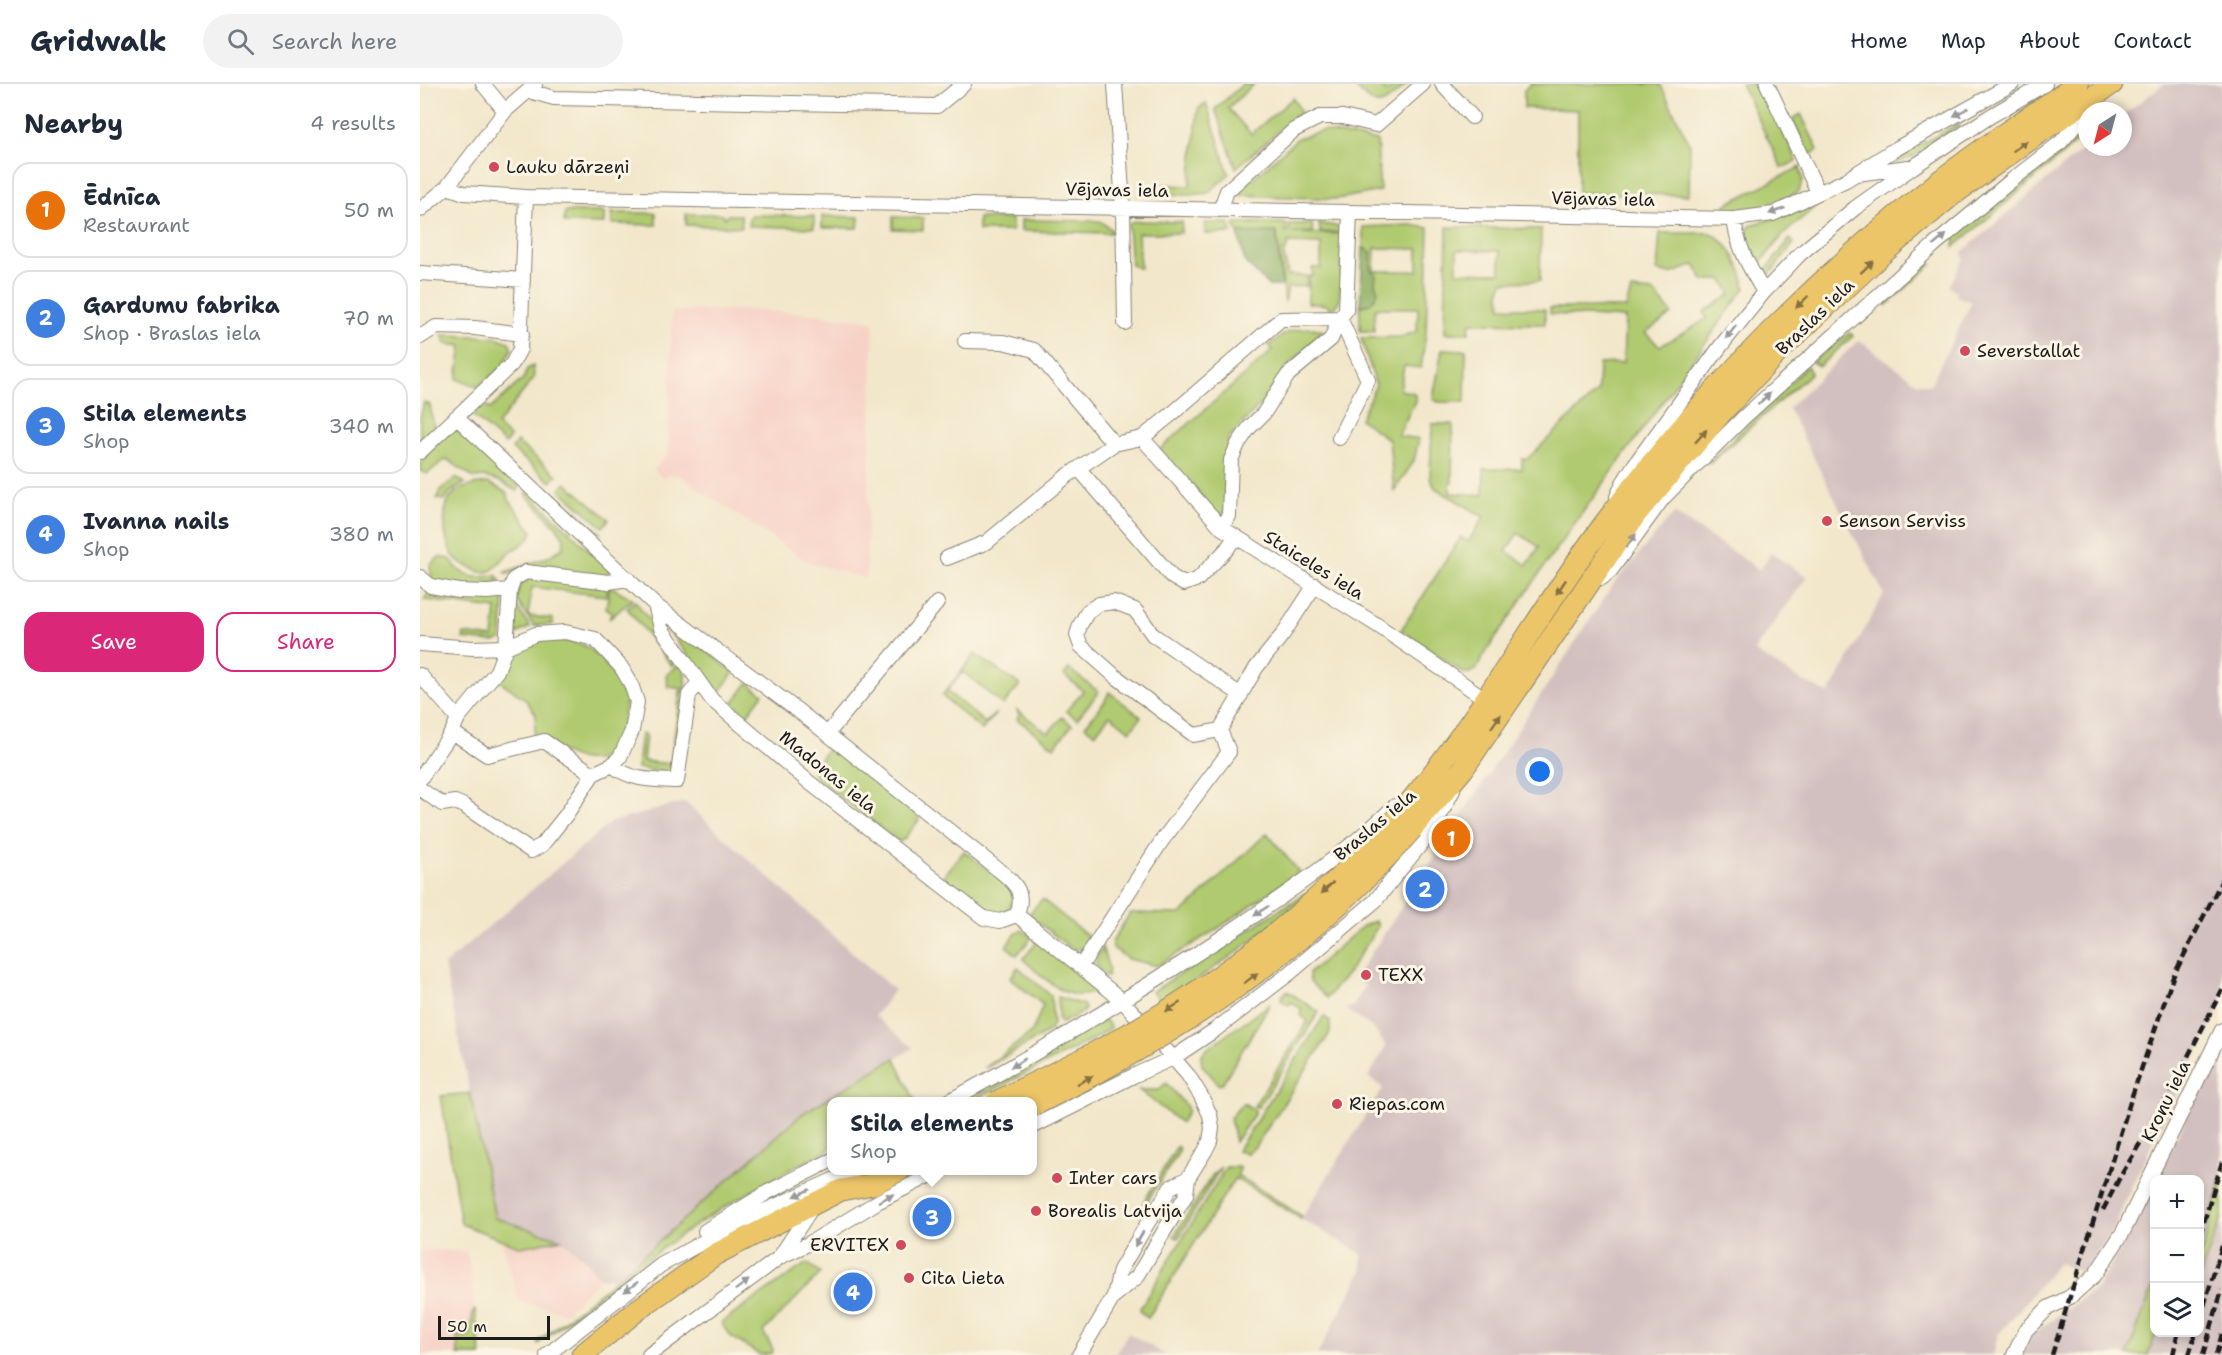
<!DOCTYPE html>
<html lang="en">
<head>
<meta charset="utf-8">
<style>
  body { margin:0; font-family:"Shantell Sans",sans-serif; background:#f2f2f3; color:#1f2937 }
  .controls { position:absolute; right:18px; bottom:18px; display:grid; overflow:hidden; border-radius:12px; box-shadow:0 3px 9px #0003 }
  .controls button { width:54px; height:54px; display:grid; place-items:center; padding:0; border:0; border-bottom:2px solid #e0e1e3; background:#fff; color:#1f2937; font:30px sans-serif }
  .compass { position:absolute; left:1658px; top:18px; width:54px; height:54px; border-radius:50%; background:#fff; box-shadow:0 3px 9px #0003; rotate:216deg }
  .scale { position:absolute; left:18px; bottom:15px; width:112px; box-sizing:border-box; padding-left:6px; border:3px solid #1c1c1c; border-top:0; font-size:16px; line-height:21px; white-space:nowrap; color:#1c1c1c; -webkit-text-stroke:4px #fcf5e5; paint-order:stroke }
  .you { position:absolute; left:1120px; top:688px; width:21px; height:21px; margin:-15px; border:4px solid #fff; border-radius:50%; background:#1a73e8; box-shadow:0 0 0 9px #1a73e833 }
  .badge { display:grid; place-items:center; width:39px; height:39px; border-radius:50%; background:#db2777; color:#fff; font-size:20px; font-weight:700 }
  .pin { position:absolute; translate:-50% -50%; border:3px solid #fff; box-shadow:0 2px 6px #0006 }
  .popup { position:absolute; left:407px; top:1013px; width:210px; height:78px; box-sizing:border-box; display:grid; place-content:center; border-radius:12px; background:#fff; filter:drop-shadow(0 2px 4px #0005); font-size:20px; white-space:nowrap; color:#747a83 }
  .popup b { font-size:22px; color:#1f2937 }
  .popup::after { content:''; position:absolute; left:50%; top:100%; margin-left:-12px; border:12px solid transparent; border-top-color:#fff }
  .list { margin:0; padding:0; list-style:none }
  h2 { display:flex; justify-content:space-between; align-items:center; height:78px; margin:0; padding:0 24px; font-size:26px }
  h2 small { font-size:20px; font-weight:400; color:#747a83 }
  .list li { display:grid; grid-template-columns:39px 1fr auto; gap:18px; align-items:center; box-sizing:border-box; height:96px; margin:0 12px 12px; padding:0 12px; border:2px solid #e0e1e3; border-radius:18px }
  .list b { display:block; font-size:22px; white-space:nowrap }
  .list p { margin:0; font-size:20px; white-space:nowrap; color:#747a83 }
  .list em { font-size:20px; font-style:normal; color:#747a83 }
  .actions { display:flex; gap:12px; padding:18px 24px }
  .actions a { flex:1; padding:14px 0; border:2px solid #db2777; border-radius:18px; text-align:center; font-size:21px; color:#db2777 }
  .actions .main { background:#db2777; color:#fff }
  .icon { flex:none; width:33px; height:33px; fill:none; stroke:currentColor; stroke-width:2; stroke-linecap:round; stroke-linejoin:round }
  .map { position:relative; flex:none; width:1802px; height:1271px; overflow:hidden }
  header { display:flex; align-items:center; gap:36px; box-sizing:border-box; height:84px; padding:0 30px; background:#fff; border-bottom:2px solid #e0e1e3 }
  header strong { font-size:28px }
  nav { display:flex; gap:33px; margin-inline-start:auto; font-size:21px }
  .search { width:420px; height:54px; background:#f2f2f3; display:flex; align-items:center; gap:15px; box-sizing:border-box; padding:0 21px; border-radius:33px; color:#747a83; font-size:22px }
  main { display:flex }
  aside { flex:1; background:#fff }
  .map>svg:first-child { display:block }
</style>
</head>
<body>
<header>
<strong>Gridwalk</strong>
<div class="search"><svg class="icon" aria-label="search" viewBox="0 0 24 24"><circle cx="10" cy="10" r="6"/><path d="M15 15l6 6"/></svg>Search here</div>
<nav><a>Home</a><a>Map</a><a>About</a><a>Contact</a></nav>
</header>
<main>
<aside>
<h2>Nearby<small>4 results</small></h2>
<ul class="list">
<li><span class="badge" style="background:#e8710a">1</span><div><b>Ēdnīca</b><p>Restaurant</p></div><em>50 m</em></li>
<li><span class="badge" style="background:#3f7fe0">2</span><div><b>Gardumu fabrika</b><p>Shop · Braslas iela</p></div><em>70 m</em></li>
<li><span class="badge" style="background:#3f7fe0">3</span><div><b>Stila elements</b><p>Shop</p></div><em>340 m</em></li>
<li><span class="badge" style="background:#3f7fe0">4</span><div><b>Ivanna nails</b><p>Shop</p></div><em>380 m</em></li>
</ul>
<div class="actions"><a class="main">Save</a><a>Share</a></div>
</aside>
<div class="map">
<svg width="1802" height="1271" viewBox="0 0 1802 1271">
  <rect width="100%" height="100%" fill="#fcf5e5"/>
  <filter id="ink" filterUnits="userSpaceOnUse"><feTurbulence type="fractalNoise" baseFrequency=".0167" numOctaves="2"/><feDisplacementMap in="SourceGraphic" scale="12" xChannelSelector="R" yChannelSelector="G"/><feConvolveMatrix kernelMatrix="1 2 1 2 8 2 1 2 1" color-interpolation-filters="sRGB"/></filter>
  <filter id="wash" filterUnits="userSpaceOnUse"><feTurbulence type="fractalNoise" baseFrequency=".008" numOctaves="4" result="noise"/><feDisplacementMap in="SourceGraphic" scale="24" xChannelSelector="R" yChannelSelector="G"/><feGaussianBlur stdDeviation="1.35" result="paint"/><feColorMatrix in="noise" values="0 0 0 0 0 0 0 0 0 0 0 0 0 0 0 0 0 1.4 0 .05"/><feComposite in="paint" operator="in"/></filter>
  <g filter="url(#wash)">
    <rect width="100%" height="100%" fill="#f2e7cb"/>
    <path fill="#f7d1c6" d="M318 226 387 229 454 237 446 495 388 478 258 391H248L244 395 234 386 248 370 252 227Z
      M75 1134 143 1156 167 1178 180 1194 146 1229 99 1217Z
      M10 1165 47 1168 54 1213 53 1271H0V1166Z"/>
    <path fill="#d2bfbf" d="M1744 0H1802V919L1713 1099 1694 1144 1665 1189 1638 1179 1578 1251 1573 1271H897L942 1187V1170L881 1135 963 1004 948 993 966 962 954 945 925 925 933 922 946 901 935 894 1194 499 1254 429 1340 486 1351 469 1387 493 1334 567 1375 593 1409 610 1464 510 1368 324 1439 256 1496 298 1510 301 1552 218 1536 212 1538 208 1529 203 1544 174 1542 168 1667 62 1703 63V31Z
      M265 718 474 906 455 932 493 964 383 1029 198 1194H180L167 1178 143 1156 75 1134 24 881 191 738Z
      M1802 961V1271H1602L1612 1250 1677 1204 1709 1150 1734 1098V1248H1780V1096L1736 1095Z
      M708 1249 746 1271H695Z"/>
    <path fill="#b0ca70" stroke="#667346" stroke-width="1.5" fill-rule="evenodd" d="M823 0H834L808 24 831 50 873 14 881 28 816 84 795 25Z
      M932 0H959L966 8 977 0H987C958 25 960 29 932 0Z
      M1111 0H1240L1270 61 1269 111 1158 109V26L1104 24V6Z
      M1321 0H1340L1377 77 1362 84Z
      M786 19 809 90 788 109 769 111 743 110V101L770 102 778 25Z
      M1381 30 1398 66 1390 71 1372 35Z
      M1539 39 1540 41C1518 56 1500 74 1470 80V78Z
      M903 47 957 57 960 107 917 115 820 111 819 107 878 54Z
      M1656 55 1658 57 1534 163 1535 153Z
      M1380 83 1383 96 1379 107 1360 119 1330 126 1305 127 1304 122 1307 120Z
      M1398 117 1399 119 1363 151 1337 183C1330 169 1319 156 1331 141L1374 128Z
      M145 128H184V140L144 139Z
      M192 129H236V141L192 140Z
      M266 130H303L305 134 308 131H321L322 143 266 141Z
      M331 131 394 132V144L328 142 329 133Z
      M402 132 439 133 438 144H402Z
      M473 133 503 134V146L473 145Z
      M558 134 592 135V147H558Z
      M601 136 680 137 691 145 692 149 601 147Z
      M717 137 762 138 761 149H718L720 184 711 181 708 141 712 138Z
      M785 139H809L812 149 785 150Z
      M816 139H866V149L869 148V140H892L893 148 872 149 921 150V148H900L899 140C908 141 917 140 923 147L920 215 915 223 910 225 908 221 888 219 889 192H893L892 184H901V160L868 159 866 167H863L868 191 887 192V202L868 203 865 218 857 148 818 149 814 141Z
      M991 141 1009 144 1006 248 1001 284 984 282 980 306 994 309 996 315 978 352 999 355 994 377 974 407 969 356 940 335 956 301 941 254 981 253 997 247 998 224H955L954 247H940V222L948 221 955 200 951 186V168L943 164V143ZM955 164 998 165V187H954Z
      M1027 143 1121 145 1120 197 1083 198 1080 206 1081 223 1125 225V240L1050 239 1049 249H1025ZM1037 166 1080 167V189L1037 188Z
      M1240 149H1290C1308 156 1323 185 1325 204L1139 461 1068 565 1056 586 1049 589H1044L981 546 1041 453 1048 458 1064 433 1015 404 1010 393 1012 340H1033L1032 398 1030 399V409L1063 411 1064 385H1102V375H1107L1178 307 1179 280 1203 279 1205 234 1130 230V224H1206L1211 206 1234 208 1252 230 1225 249 1240 262C1256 253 1272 245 1287 234L1284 228 1311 210 1302 195 1284 197 1275 181 1250 190 1237 187ZM1098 449 1119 463 1107 481 1086 467Z
      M1370 155 1374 159 1346 195H1344L1341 190 1346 186Z
      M1512 180 1467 221 1465 217C1478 203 1491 181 1512 180Z
      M894 244 903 247 866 284 842 319 808 355 805 428 797 431 739 366 853 266 849 261C866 247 872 245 894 244Z
      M1430 249 1433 252 1399 282 1392 278Z
      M22 251 76 253 89 258 92 265 81 284 57 303 37 295 42 262 26 260Z
      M1022 265 1046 266 1045 318H1018L1013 315Z
      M113 282 114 294 77 341 90 353 85 360 48 327 61 316 70 325 104 294 107 285Z
      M1387 282 1391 289 1290 379 1289 378Z
      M4 318 10 321 14 343 0 357V334Z
      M34 344 100 403 97 407 79 397 65 393 54 394 28 376 23 377 7 390 0 387V379L28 346Z
      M97 358 137 391 131 398 92 365Z
      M36 394 45 399 30 408 24 416 17 415 20 406Z
      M69 399 87 409 89 416 112 447C110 459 99 461 90 468 84 473 77 484 70 487 66 489 60 488 56 486 48 483 38 479 33 471 23 455 19 418 37 407 47 401 58 400 69 399Z
      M146 399 189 435 183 443 140 406Z
      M108 408 190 486 188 493 101 486 87 490 85 488 126 474 143 464 144 454 135 441 106 411Z
      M135 410 181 449 177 450 166 444 134 414Z
      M19 473 30 475C42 494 56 496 76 491L80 496C60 509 35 501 12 498L10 481Z
      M110 493 188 502 186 512 112 503 108 532 133 535V540L114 542 97 517C98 506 99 498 110 493Z
      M190 502 213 515 189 535 192 528 186 524Z
      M10 506 84 508 82 556 73 558 43 555 44 550 73 554 76 525 4 516Z
      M215 517 260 576 252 582 207 524Z
      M96 522 110 543 94 551 93 544Z
      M248 541 254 542 314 588 298 610 248 546Z
      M121 554C135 556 159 556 170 565 181 573 203 600 205 614 206 619 204 626 204 632 202 658 194 679 164 676 153 675 125 659 114 653L116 630 105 615 78 596 93 564Z
      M555 570 600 601 583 621 543 588 527 607 565 639 576 629 562 646 522 612Z
      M262 579 265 588V605L248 603 246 591Z
      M649 585 679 608 657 635 646 627 663 607 644 591Z
      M328 599 343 610 324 635 311 622Z
      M260 607H264L254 692 245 691 244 688 217 684 221 650 226 651 223 677 251 680Z
      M689 608 721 633 710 647 690 631 675 650 665 642 685 617Z
      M597 626 628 649 642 633 652 641 634 663 597 635 599 632Z
      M408 664H417L498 731 499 736 484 755 479 758 395 693 393 685Z
      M847 749 879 788 800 843 737 882 708 875 693 864 692 858 710 829 761 830Z
      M544 767 590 803 594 815C588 827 583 831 570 831L523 793Z
      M884 810H888L820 866 753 912 741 917 732 908Z
      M622 815 671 855 664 865 653 866 610 832V829Z
      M955 837 958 842 928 889 907 914 890 898 889 889 943 842Z
      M602 846 612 853 597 871 586 862 597 848Z
      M618 857 677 906C650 924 622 892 603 875Z
      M682 863 689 885 687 893C674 883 673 877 682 863Z
      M598 883 631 912 633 940 630 947 565 984 612 948 623 921 590 894Z
      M867 907 899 928 839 1023H837L834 1022 888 937 880 931 882 925 871 918 868 921 861 916V913Z
      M638 913 664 921 665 925 663 928 642 939 639 938 637 915Z
      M850 920 802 1000 799 1001 782 981 781 972 785 966Z
      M904 932 910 938V949L835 1063 827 1069 817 1067Z
      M685 935 691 944 670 957 552 1017 545 1018Z
      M475 974 495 1017 412 1018 411 1064C361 1090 311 1117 264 1149 214 1183 166 1222 118 1260L117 1258 198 1194 383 1029Z
      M746 999 767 1023 768 1027 761 1039 719 1006H738Z
      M50 1009 75 1134 141 1155 101 1163 41 1140 21 1012Z
      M823 1019 835 1026V1029L815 1058 810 1034Z
      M757 1062 760 1066 719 1131 717 1129Z
      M801 1083 758 1154 754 1152 793 1090Z
      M806 1083H819L820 1086 817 1091 882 1132 881 1135 815 1094 728 1234 721 1228 720 1224Z
      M1802 1093V1133L1780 1192V1175Z
      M387 1179 401 1189 343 1248 353 1265 352 1269 340 1271 310 1252 301 1239Z
      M1734 1201 1736 1249 1728 1271H1707Z
      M55 1226 61 1271H38L37 1252 49 1253 53 1228Z"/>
    <path fill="#8cae62" stroke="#54653f" stroke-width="1.5" d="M856 148 862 202H849L825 178 818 149Z
      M943 164 951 168V186L956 190 955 200 958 207C954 218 950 221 940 222Z"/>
  </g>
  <g filter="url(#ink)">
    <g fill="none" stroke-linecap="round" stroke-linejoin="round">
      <g stroke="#878274" stroke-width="16">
        <path id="street" d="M63 0 85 27
          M695 0 703 123 705 239
          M1022 0 1052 33
          M1347 0 1398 108
          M109 7 134 14 517 22 544 0
          M1437 90 1488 83
          M27 103 44 109 106 113 1314 135 1353 130 1426 96 1472 67 1592 0
          M0 126 27 103 85 27 115 1
          M800 126 807 107 874 46 900 33H923L956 41 1003 0
          M1314 135C1317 162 1330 185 1344 208
          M0 189 103 196
          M0 253 16 243 55 244 102 250
          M545 257 583 258 614 266 694 360 722 354 802 444 957 541 1067 616
          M36 333 235 521 241 544 292 616 390 699 564 834 580 837 597 831
          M722 354 753 329 861 235 920 234 926 226 930 129
          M919 354 948 296 920 234
          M0 368 92 280 100 265 106 113
          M659 385 752 493 764 500 778 495 807 465 815 453
          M1197 413 1203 399 1215 380 1300 263 1344 208 1380 170 1435 124 1493 83 1569 33 1625 0
          M802 444 809 432 811 376 818 360 829 344 844 329 868 291 911 255 920 234
          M527 474 567 458 647 392 694 360
          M0 493 11 502 39 507 67 508 90 506
          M1182 494 1191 486 1243 414 1323 334 1513 162 1592 96 1641 58 1667 28
          M235 521 381 629 575 783C593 798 606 805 597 831
          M0 560 53 564 86 563 77 587 38 634
          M0 591 38 634 32 648 67 671 124 657 173 690
          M800 646 774 651 695 592 661 562 657 551 660 541 668 527 679 520 694 518 715 526 733 551 821 611
          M408 649 517 519
          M192 681C211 697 232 696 257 697L269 611 278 599
          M0 695 32 648
          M0 705 22 720 35 718 44 722 111 767 122 761 146 731 173 690 192 681 200 673 212 647 217 618 211 600 201 583 175 555 145 548 116 550 86 563 90 506 94 495 106 488 189 498 208 495
          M597 831 703 917 768 991 781 1012 790 1031 792 1044 790 1057 785 1067 768 1094 766 1111 743 1149 717 1193 694 1212 659 1271
          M661 882 741 758 809 668 800 646 836 584 863 550 895 501
          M527 1018C621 968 712 912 801 854 862 813 922 773 975 722
          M612 1043 715 991 753 974 795 946 870 889 955 817 1013 745 1033 706
          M285 1147 348 1108 412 1076
          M361 1171 393 1122
          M694 1212 700 1186 727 1140 751 1103 768 1094
          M127 1271 241 1181 318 1139 435 1086
          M229 1271 360 1173 390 1159 459 1117 521 1086
          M1594 1271 1606 1246 1628 1224 1650 1213 1675 1191 1703 1148 1802 946"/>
      </g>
      <g stroke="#878274" stroke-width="23">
        <path id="primary" d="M978 732C1057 642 1113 535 1185 439 1280 313 1393 197 1517 99 1562 64 1610 32 1658 0
          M992 745 1043 685 1216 430 1302 328 1358 268 1462 170 1531 112 1626 44 1692 0
          M162 1271 220 1224 296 1170 421 1106 453 1100 480 1086"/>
      </g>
      <use href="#street" stroke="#fff" stroke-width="14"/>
      <use href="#primary" stroke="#ecc569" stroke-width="21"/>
      <path stroke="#1c1c1c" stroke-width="4.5" stroke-dasharray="9 4.5" stroke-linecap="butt" d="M1683 1126 1700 1093 1743 1021 1802 906
        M1780 1151 1802 1078
        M1780 1235 1802 1162
        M1632 1271 1711 1015 1753 893 1802 796
        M1753 1271 1758 1248
        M1769 1271 1776 1248
        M1783 1271 1802 1206
        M1796 1271 1802 1250"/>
      <g stroke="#878274" stroke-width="23" stroke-linecap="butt">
        <path id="primary-bridge" d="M576 1018C617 997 659 978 698 956 803 897 898 823 978 732
          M612 1022C759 950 885 868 992 745"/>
      </g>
      <use href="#primary-bridge" stroke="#ecc569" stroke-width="21"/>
    </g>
    <defs><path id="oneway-solid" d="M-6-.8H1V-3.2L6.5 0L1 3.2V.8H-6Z" transform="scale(1.5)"/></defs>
    <g fill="#999">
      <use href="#oneway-solid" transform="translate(1541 28) rotate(151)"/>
      <use href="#oneway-solid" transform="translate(1357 127) rotate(160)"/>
      <use href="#oneway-solid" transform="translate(1520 156) rotate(-40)"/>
      <use href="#oneway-solid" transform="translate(1311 248) rotate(128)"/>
      <use href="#oneway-solid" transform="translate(1344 315) rotate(-43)"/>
      <use href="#oneway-solid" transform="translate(1211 457) rotate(-55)"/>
      <use href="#oneway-solid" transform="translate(841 827) rotate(146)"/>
      <use href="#oneway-solid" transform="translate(598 979) rotate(149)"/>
      <use href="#oneway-solid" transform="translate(382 1109) rotate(155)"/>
      <use href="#oneway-solid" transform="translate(466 1114) rotate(-27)"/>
      <use href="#oneway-solid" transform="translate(719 1155) rotate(120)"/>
      <use href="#oneway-solid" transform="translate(322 1201) rotate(-37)"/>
      <use href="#oneway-solid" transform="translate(211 1203) rotate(143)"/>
    </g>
    <g fill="#847042">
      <use href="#oneway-solid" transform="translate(1600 62) rotate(-35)"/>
      <use href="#oneway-solid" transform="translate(1447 183) rotate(-43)"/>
      <use href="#oneway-solid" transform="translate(1382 218) rotate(136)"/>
      <use href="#oneway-solid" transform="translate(1281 352) rotate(-49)"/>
      <use href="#oneway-solid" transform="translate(1141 503) rotate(124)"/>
      <use href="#oneway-solid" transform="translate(1076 637) rotate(-55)"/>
      <use href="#oneway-solid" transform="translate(907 804) rotate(138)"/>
      <use href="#oneway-solid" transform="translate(831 894) rotate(-37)"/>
      <use href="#oneway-solid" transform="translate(753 923) rotate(148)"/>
      <use href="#oneway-solid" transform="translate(665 996) rotate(-27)"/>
    </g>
  </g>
  <g fill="#d1495b" stroke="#fcf5e5" stroke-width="2">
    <circle cx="74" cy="83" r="6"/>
    <circle cx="1545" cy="267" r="6"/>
    <circle cx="1407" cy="437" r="6"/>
    <circle cx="946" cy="891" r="6"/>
    <circle cx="917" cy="1020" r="6"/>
    <circle cx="637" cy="1094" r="6"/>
    <circle cx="616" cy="1127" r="6"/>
    <circle cx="481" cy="1161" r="6"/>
    <circle cx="489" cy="1194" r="6"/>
  </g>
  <g text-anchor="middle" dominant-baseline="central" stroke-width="6" stroke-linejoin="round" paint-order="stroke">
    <g font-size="18" fill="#1c1c1c" stroke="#fcf5e5" text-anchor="start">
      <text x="86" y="83">Lauku dārzeņi</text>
      <text x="1557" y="267">Severstallat</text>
      <text x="1419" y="437">Senson Serviss</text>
      <text x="958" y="891">TEXX</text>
      <text x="929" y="1020">Riepas.com</text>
      <text x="649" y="1094">Inter cars</text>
      <text x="628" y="1127">Borealis Latvija</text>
      <text x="469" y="1161" text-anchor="end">ERVITEX</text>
      <text x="501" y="1194">Cita Lieta</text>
    </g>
    <g font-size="18" fill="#1c1c1c" stroke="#fcf5e5">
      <text transform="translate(697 106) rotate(1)">Vējavas iela</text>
      <text transform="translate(1183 115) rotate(1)">Vējavas iela</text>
      <text transform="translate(1395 233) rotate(-44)">Braslas iela</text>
      <text transform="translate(894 481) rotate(32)">Staiceles iela</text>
      <text transform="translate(408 688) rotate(39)">Madonas iela</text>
      <text transform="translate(955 741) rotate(-40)">Braslas iela</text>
      <text transform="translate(1746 1017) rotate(-64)">Kroņu iela</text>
    </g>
  </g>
</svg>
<div class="controls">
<button>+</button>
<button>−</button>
<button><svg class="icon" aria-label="layers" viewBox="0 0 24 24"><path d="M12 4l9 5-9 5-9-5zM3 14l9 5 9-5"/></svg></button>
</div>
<svg class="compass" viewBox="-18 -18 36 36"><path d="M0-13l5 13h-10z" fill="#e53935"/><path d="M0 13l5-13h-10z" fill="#747a83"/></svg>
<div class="scale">50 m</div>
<div class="you"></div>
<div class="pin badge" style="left:1031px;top:754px;background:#e8710a">1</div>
<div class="pin badge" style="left:1005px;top:805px;background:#3f7fe0">2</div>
<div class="pin badge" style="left:512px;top:1133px;background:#3f7fe0">3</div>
<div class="popup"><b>Stila elements</b>Shop</div>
<div class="pin badge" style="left:433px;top:1208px;background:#3f7fe0">4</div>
</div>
</main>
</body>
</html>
